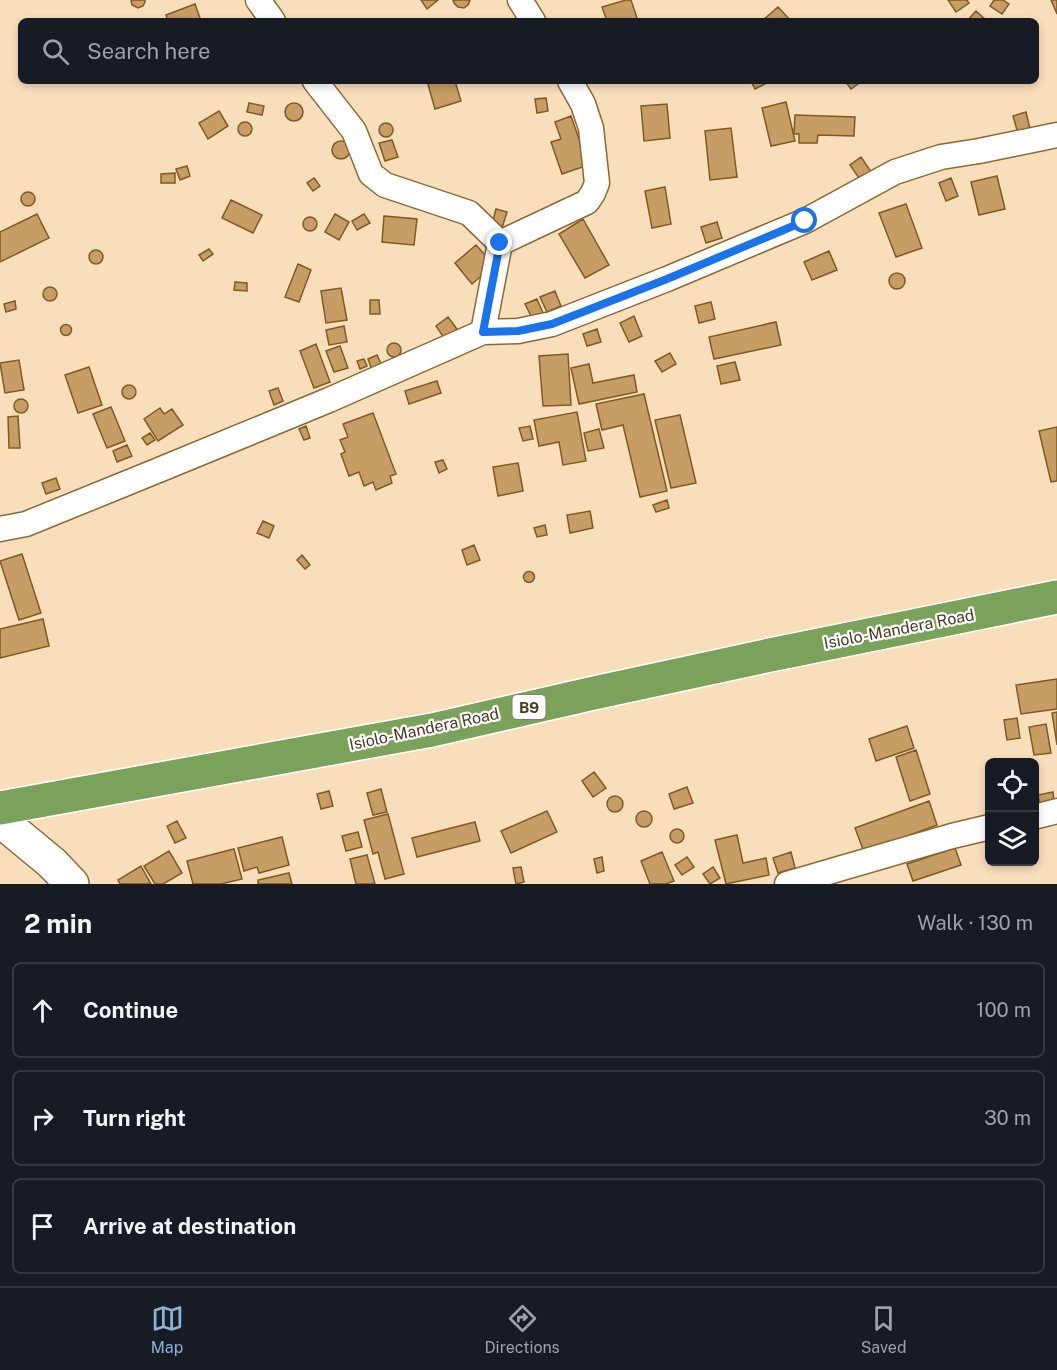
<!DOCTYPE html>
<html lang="en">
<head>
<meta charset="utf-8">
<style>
  body { margin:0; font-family:"Public Sans",sans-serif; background:#242831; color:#f1f3f6 }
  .controls { position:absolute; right:18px; bottom:18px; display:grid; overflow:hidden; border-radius:9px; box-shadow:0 3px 9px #0003 }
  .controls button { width:54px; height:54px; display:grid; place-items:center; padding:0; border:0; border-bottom:2px solid #363941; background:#171b24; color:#f1f3f6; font:30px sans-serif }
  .stop { position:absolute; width:18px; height:18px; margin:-14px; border:4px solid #1a73e8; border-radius:50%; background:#fff }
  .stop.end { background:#1a73e8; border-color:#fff; box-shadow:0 2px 6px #0008 }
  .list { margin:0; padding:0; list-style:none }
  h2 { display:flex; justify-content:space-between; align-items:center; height:78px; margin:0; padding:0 24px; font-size:26px }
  h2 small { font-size:20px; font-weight:400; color:#9ea1a6 }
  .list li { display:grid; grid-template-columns:39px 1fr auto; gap:18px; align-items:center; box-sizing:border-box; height:96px; margin:0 12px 12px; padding:0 12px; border:2px solid #363941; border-radius:9px }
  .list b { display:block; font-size:22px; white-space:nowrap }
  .list em { font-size:20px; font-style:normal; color:#9ea1a6 }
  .icon { flex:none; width:33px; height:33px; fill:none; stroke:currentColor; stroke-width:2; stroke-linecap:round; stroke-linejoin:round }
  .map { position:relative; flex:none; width:1057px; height:884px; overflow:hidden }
  .search { position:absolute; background:#171b24; box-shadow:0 3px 9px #0003; left:18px; right:18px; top:18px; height:66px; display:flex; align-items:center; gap:15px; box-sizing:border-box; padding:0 21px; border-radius:9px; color:#9ea1a6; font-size:22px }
  .sheet { height:402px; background:#171b24 }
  nav { display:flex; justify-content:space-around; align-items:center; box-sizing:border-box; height:84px; border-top:2px solid #363941; background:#171b24; font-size:16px; color:#9ea1a6 }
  nav a { display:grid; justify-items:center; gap:3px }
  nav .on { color:#8ab1d6 }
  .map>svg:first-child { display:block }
</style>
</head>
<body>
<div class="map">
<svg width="1057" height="884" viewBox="0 0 1057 884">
  <rect width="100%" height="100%" fill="#f9debc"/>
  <path fill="#c79d66" stroke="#815a21" stroke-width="1.5" d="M131 0H145V2L143 6 138 8 132 5Z
    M421 0H438L427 9Z
    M453 0H470L468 5 464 8 458 7 454 3Z
    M626 0H631L638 21H607L602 7Z
    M948 0H967L969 3 956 12Z
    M994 0H1003L1009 4 1002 14 990 6Z
    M1051 0H1057V14Z
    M195 4 201 21H168L166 15Z
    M778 7 791 21H762Z
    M976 11 987 21H967Z
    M427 81H455L461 101 435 109Z
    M751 81H771L755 89Z
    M845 81H862L851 89Z
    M546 98 548 111 537 113 535 99Z
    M786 102 795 141 771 146 762 108Z
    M249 103 264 106 262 115 247 112Z
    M285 112a9 9 0 1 1 18 0a9 9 0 1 1-18 0Z
    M667 104 670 138 644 141 641 106Z
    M219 111 228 126 208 139 199 123Z
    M1026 112 1031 133 1019 137 1013 116Z
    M795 115 855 117 854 136 818 135 817 143H799V134H794Z
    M571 116 588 165 562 174 551 142 561 139 555 122Z
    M238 129a7 7 0 1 1 14 0a7 7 0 1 1-14 0Z
    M379 130a7 7 0 1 1 14 0a7 7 0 1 1-14 0Z
    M731 128 737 177 710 180 705 131Z
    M392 140 398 157 385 161 379 143Z
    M332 150a9 9 0 1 1 18 0a9 9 0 1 1-18 0Z
    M861 157 872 173 861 181 850 165Z
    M187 166 190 176 180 180 176 169Z
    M175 173V183H161V174Z
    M997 176 1005 209 979 215 971 182Z
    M314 178 320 186 313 191 307 183Z
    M951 178 958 196 946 201 939 183Z
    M665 187 671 224 652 228 645 191Z
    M21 199a7 7 0 1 1 14 0a7 7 0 1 1-14 0Z
    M231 200 262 215 253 233 222 218Z
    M906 204 922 248 896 257 879 213Z
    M496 209 507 212 501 231 491 228Z
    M37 214 49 238 0 262V232Z
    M335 214 349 222 339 240 325 232Z
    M364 214 370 223 357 230 352 221Z
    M384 216 417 219 414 245 382 242Z
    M303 224a7 7 0 1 1 14 0a7 7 0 1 1-14 0Z
    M583 219 609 265 585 278 559 234Z
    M717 222 722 238 706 243 701 227Z
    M476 245 494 265 472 284 455 263Z
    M209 249 213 254 203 261 199 255Z
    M89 257a7 7 0 1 1 14 0a7 7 0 1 1-14 0Z
    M829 251 837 270 812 280 804 262Z
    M298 264 311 270 299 302 285 297Z
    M889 281a8 8 0 1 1 16 0a8 8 0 1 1-16 0Z
    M235 282 247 283V291L234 290Z
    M43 294a7 7 0 1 1 14 0a7 7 0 1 1-14 0Z
    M341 288 347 320 326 323 321 291Z
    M555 291 561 306 547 312 540 297Z
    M537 299 543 313 532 318 525 304Z
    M370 300H379L380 314H370Z
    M15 301 16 309 6 312 4 304Z
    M711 302 715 319 699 323 695 306Z
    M634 316 642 336 629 342 620 323Z
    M448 317 457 329 444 338 436 326Z
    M776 322 781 345 714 359 709 337Z
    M60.5 330a5.5 5.5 0 1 1 11 0a5.5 5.5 0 1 1-11 0Z
    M344 326 347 342 329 345 326 330Z
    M597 329 601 342 587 346 583 334Z
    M387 350a7 7 0 1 1 14 0a7 7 0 1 1-14 0Z
    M316 344 330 382 314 388 300 351Z
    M340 346 348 368 334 372 326 351Z
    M670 353 676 364 662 372 655 361Z
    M568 354 571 405 543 406 539 356Z
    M377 355 382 366 372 370 368 359Z
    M364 359 367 366 360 369 357 361Z
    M19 360 24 390 5 393 0 363Z
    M735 362 740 380 721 384 717 366Z
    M589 364 593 383 634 375 637 392 579 404 571 368Z
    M89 367 102 405 78 413 65 375Z
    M437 381 441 393 409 404 405 391Z
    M122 392a7 7 0 1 1 14 0a7 7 0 1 1-14 0Z
    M278 388 283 401 274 405 269 391Z
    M644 394 667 491 640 497 623 425 602 430 596 404Z
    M14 406a7 7 0 1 1 14 0a7 7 0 1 1-14 0Z
    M111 407 125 441 107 448 93 414Z
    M160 408 164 414 172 409 183 425 158 441 144 419Z
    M577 412 586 461 563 465 559 442 539 446 534 420Z
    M373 413 396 474 390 476 392 483 376 490 373 482 364 486 359 472 349 476 341 454 345 452 340 440 348 437 343 424Z
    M680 415 696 483 671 488 655 420Z
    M18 416 20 448H9L8 417Z
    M306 426 310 438 304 440 299 429Z
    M530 426 533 439 523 441 519 428Z
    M1057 427V481L1051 482 1039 431Z
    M599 429 604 448 588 451 584 433Z
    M150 433 155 440 147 445 142 438Z
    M127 445 132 456 117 462 113 451Z
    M443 460 447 469 439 473 435 462Z
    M518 463 523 491 498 496 493 467Z
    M56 478 60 489 46 494 42 483Z
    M667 500 669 508 656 512 653 505Z
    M590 511 593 528 570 533 567 515Z
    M263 521 274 526 269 538 257 533Z
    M545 525 547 535 537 537 534 528Z
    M474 545 480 560 467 565 462 550Z
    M22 554 41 613 19 620 0 561Z
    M302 555 310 565 305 569 297 560Z
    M523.5 577a5.5 5.5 0 1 1 11 0a5.5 5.5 0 1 1-11 0Z
    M43 619 49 646 0 658V629Z
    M1057 679V709L1021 714 1016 685Z
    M1057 712V745L1052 713Z
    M1017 718 1020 738 1007 740 1004 720Z
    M1046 724 1051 753 1034 755 1029 727Z
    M907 726 914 748 876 761 869 739Z
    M916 750 930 794 910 801 896 757Z
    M594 772 606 788 593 797 582 781Z
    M687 787 693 803 674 809 669 794Z
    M381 789 387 812 373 815 367 793Z
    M329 791 333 806 321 809 317 794Z
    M1053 792 1054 803 1040 806 1038 795Z
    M607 804a8 8 0 1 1 16 0a8 8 0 1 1-16 0Z
    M929 801 937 825 864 852 855 828Z
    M547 811 557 832 511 853 501 831Z
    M636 819a8 8 0 1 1 16 0a8 8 0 1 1-16 0Z
    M388 814 404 874 385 879 378 852 373 854 364 820Z
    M177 821 186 838 175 843 167 826Z
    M475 822 480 841 417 857 412 838Z
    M670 836a7 7 0 1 1 14 0a7 7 0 1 1-14 0Z
    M358 832 362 847 346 851 342 836Z
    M737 835 743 863 766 858 769 875 726 884 715 840Z
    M282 837 289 865 259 873 257 867 244 871 238 848Z
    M955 848 961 865 913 881 907 864Z
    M234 849 242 879 221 884H193L187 861Z
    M169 851 182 873 163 884H155L144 866Z
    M662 852 674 881 666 884H650L641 861Z
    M791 852 795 868 778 873 773 858Z
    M367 855 375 884H356L350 859Z
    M602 857 604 871 597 873 594 859Z
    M687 857 694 867 682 875 675 865Z
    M141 866 151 884H120L118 880Z
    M521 867 524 882 516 884 513 868Z
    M713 867 720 878 710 884 703 874Z
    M289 873 292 884H258V880Z"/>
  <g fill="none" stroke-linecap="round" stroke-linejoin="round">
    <g stroke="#8f6730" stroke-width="27">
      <path id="street" d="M258 0 273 21
        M520 0 533 21
        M315 81 354 131 371 174 385 185 469 213 500 243
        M483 332 500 243 587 202 593 193 597 183 591 128 583 104 570 81
        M0 529 26 524 154 472 329 400 483 332 518 331 552 324 667 279 805 221 895 172 941 157 979 151 1057 135
        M1034 817 1057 811
        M787 884 952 836 990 827"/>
    </g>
    <g stroke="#8f6730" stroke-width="36">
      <path id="secondary" d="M0 820 52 863 72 884"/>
    </g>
    <g stroke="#fff" stroke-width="36">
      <path id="highway" d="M0 808 432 730 594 693 770 655 1057 597"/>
    </g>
    <use href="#street" stroke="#fff" stroke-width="24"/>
    <use href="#secondary" stroke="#fff" stroke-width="33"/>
    <use href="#highway" stroke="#7aa25a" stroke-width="33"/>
  </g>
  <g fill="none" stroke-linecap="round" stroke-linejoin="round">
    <path stroke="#1a73e8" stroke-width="8" d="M500 243 483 332 518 331 552 324 667 279 805 221"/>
  </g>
  <g text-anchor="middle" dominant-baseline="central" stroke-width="4.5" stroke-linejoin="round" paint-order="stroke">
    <rect fill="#fff" stroke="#817464" stroke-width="1.5" x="512.5" y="695" width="33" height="24" rx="4.5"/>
    <g font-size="15" font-weight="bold" fill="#4b3922">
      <text x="529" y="707">B9</text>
    </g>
    <g font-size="16" fill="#4b3922" stroke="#fff">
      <text transform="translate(899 629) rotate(-11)">Isiolo-Mandera Road</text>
      <text transform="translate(424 729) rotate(-12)">Isiolo-Mandera Road</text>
    </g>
  </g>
</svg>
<div class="controls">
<button><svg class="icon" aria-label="locate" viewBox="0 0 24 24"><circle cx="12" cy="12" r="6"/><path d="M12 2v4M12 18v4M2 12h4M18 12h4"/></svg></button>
<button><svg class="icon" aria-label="layers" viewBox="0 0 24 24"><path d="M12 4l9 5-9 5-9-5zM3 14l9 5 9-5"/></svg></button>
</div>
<div class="stop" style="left:805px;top:221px"></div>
<div class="stop end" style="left:500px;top:243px"></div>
<div class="search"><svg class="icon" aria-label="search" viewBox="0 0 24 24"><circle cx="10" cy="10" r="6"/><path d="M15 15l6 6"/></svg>Search here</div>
</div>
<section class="sheet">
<h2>2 min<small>Walk · 130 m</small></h2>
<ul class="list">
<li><svg class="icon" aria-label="ahead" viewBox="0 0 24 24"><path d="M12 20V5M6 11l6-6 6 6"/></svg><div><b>Continue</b></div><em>100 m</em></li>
<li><svg class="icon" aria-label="right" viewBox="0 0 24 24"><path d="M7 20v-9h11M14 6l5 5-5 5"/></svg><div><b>Turn right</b></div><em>30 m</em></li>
<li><svg class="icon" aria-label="arrive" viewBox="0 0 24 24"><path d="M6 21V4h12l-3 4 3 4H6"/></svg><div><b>Arrive at destination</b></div></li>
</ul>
</section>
<nav>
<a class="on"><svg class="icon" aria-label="map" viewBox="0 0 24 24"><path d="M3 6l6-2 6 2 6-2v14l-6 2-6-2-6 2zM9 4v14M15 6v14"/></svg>Map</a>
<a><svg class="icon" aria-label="directions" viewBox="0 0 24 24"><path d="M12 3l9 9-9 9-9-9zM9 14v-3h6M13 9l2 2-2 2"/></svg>Directions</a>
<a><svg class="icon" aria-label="saved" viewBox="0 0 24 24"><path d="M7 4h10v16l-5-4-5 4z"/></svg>Saved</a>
</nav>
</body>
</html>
